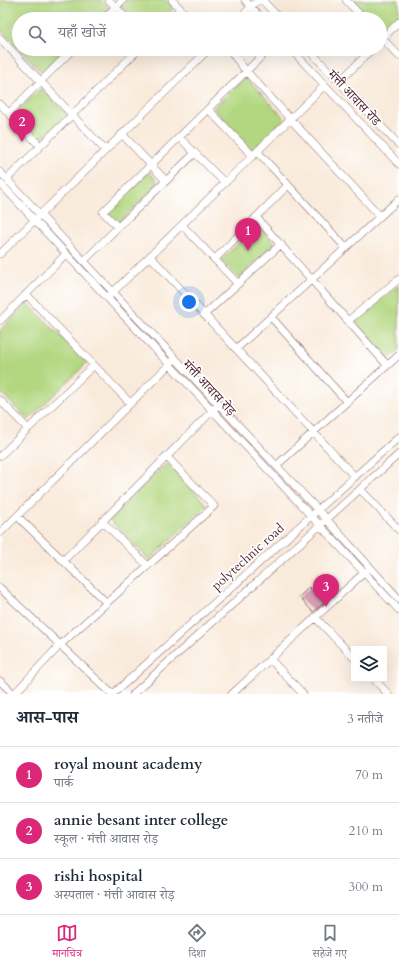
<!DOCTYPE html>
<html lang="hi">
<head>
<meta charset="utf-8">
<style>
  body { margin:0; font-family:Cardo,"Noto Serif Devanagari",serif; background:#f2f2f3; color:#1f2937 }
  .controls { position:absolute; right:12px; bottom:12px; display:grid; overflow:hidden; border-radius:0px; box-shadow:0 4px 16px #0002 }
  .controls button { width:36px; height:36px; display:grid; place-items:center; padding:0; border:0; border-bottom:1px solid #e0e1e3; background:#fff; color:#1f2937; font:20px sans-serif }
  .you { position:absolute; left:189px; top:302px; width:14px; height:14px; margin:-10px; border:3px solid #fff; border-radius:50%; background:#1a73e8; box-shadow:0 0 0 6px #1a73e833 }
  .badge { display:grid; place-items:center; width:26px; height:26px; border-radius:50%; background:#db2777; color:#fff; font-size:13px; font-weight:700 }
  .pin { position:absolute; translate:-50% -33px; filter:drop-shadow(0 1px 2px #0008) }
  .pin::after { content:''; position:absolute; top:21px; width:14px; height:12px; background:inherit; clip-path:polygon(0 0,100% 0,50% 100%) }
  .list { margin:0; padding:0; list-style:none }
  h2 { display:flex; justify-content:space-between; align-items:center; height:52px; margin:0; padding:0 16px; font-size:17px }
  h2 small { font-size:13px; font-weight:400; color:#747a83 }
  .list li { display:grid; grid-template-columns:26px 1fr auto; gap:12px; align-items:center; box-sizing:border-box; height:56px; padding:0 16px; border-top:1px solid #e0e1e3 }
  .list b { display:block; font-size:15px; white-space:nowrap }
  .list p { margin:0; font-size:13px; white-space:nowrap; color:#747a83 }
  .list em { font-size:13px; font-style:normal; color:#747a83 }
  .icon { flex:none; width:22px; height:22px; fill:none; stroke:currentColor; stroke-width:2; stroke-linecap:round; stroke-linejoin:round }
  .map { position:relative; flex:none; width:399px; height:694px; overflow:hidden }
  .search { position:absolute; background:#fff; box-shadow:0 4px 16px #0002; left:12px; right:12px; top:12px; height:44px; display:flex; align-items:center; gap:10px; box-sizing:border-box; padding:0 14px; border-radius:22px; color:#747a83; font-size:15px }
  .sheet { height:220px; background:#fff }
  nav { display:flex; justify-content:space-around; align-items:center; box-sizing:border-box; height:56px; border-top:1px solid #e0e1e3; background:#fff; font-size:11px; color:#747a83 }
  nav a { display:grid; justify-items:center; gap:2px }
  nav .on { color:#db2777 }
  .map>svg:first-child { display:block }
</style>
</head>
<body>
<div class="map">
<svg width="399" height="694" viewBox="0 0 399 694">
  <rect width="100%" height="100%" fill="#fff"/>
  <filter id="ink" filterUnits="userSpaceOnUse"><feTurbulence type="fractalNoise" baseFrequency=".025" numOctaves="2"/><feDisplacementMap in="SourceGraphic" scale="8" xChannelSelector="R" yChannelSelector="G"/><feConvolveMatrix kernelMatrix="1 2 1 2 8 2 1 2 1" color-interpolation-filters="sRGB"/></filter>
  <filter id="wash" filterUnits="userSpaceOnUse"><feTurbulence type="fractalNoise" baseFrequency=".012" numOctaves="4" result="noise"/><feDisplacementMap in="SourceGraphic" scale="16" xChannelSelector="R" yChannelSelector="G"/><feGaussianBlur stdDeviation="0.9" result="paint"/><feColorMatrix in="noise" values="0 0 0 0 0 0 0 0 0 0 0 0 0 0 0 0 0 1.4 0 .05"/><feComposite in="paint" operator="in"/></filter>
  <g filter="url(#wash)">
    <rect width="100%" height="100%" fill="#f9ebdb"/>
    <path fill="#b2d780" stroke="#7e7b56" d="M0 0H102L109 7 97 19H19V49H66L42 73 0 29Z
      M127 0H166L174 8 162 19H133L121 6Z
      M353 0H399V17L384 32 380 28V19H372Z
      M246 77 285 119 252 150 213 108Z
      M41 88 67 115 40 140 15 113Z
      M149 172 159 183 118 223 107 212Z
      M257 225 275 243 239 278 221 260Z
      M399 285V350L389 359 355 321Z
      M28 303 87 363 28 420 0 392V330Z
      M167 463 207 505 149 560 109 519Z"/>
    <g id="blocks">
      <path fill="#d69bb4" d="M309 587 324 603 313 612 299 597Z"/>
    </g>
  </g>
  <g filter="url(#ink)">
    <use href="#blocks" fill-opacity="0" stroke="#876669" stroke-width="1"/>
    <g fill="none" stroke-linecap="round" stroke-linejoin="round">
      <g stroke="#876669" stroke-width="8">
        <path id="minor" d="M109 0 127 19
          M172 0 190 19
          M245 0 262 19
          M262 0 280 19
          M346 0 364 19
          M103 19 123 0
          M170 19 180 9
          M239 19 258 0
          M380 36 399 56
          M0 38 105 150
          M380 41 399 22
          M229 49 246 71 380 216
          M291 49 399 164
          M308 49 399 145
          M339 82 372 49
          M0 104 40 146
          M208 109 253 156
          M9 113 73 49
          M122 134 166 181
          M179 137 195 153 118 227 103 212 269 49
          M257 151 346 248
          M195 153 225 183
          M0 172 318 510 399 599
          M7 179 139 49
          M0 183 399 610
          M256 217 387 365
          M182 225 238 284
          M0 254 209 49
          M150 256 355 477
          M215 259 288 185
          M84 261 118 227
          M26 294 130 403
          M110 295 325 85
          M204 315 281 244
          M271 317 347 402
          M0 321 66 254
          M348 321 399 279
          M236 349 399 199
          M0 400 28 429
          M0 456 94 365
          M277 465 399 355
          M360 489 399 530
          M17 516 107 603
          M102 521 148 566
          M0 533 173 361
          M63 561 215 408
          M0 588 112 694
          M315 617 354 658
          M270 659 303 694
          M374 679 388 694
          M0 681 14 694
          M14 694 60 645 214 506 166 456
          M113 694 399 437
          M133 694 399 454
          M232 694 367 570"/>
      </g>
      <use href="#minor" stroke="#fff" stroke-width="7"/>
    </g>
  </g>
  <g text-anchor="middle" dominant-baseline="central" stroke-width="3.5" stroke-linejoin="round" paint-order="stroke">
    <g font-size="13" fill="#4a1f2b" stroke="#fff">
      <text transform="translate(354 98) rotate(47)">मंत्ती आवास रोड</text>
      <text transform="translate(209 388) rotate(47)">मंत्ती आवास रोड़</text>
      <text transform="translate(248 557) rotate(-42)">polytechnic road</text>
    </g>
  </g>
</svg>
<div class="controls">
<button><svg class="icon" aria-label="layers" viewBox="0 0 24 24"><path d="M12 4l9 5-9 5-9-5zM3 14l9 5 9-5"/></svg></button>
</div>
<div class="you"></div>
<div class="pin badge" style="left:248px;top:251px">1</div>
<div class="pin badge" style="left:22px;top:142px">2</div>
<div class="pin badge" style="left:326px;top:607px">3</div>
<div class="search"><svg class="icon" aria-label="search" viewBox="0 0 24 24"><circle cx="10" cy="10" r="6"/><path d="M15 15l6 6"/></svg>यहाँ खोजें</div>
</div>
<section class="sheet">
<h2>आस-पास<small>3 नतीजे</small></h2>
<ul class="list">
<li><span class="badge">1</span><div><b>royal mount academy</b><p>पार्क</p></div><em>70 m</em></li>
<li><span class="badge">2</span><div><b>annie besant inter college</b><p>स्कूल · मंत्ती आवास रोड़</p></div><em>210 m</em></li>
<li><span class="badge">3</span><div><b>rishi hospital</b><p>अस्पताल · मंत्ती आवास रोड़</p></div><em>300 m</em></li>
</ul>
</section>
<nav>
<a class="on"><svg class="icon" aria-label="map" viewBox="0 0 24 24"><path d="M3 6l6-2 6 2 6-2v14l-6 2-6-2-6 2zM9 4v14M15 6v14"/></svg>मानचित्र</a>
<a><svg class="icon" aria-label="directions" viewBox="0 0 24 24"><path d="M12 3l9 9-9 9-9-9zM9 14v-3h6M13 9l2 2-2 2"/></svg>दिशा</a>
<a><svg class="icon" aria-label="saved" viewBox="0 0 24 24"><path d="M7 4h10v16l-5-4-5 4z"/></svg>सहेजे गए</a>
</nav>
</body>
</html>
